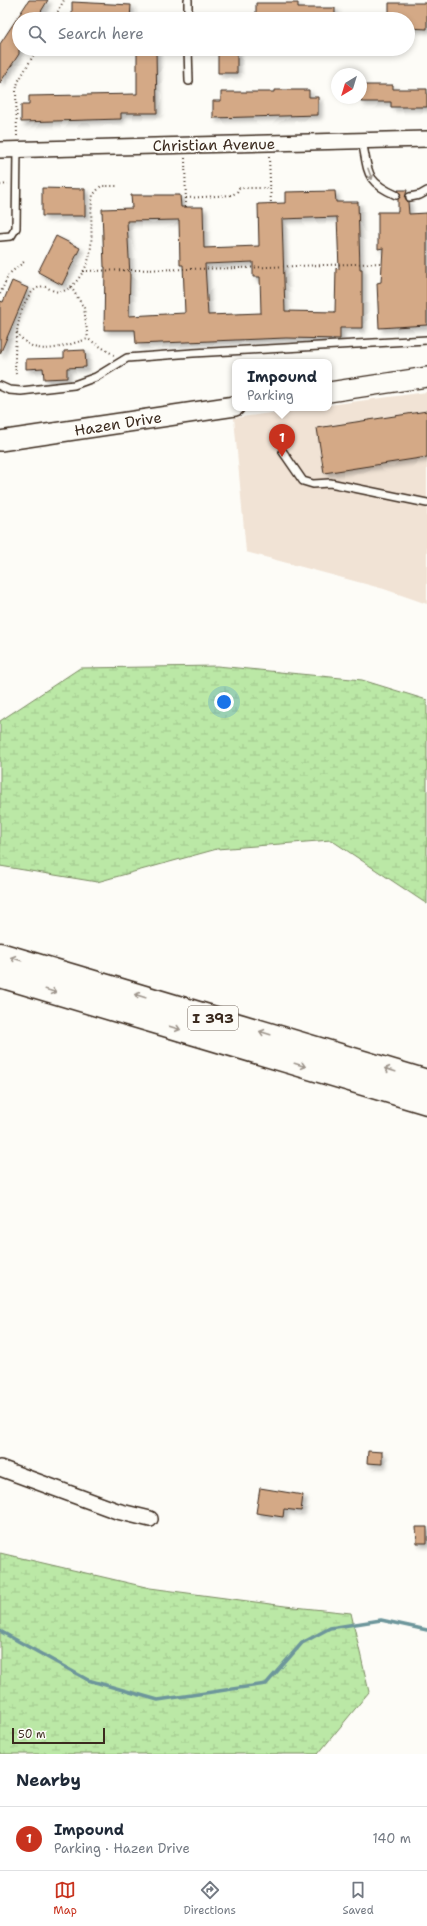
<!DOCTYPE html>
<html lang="en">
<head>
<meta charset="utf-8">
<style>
  body { margin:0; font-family:"Shantell Sans",sans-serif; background:#f2f2f3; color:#1f2937 }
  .compass { position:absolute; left:331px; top:68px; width:36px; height:36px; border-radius:50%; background:#fff; box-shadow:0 2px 6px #0003; rotate:218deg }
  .scale { position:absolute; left:12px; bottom:10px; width:93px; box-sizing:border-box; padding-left:4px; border:2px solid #3b2a1e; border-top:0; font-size:11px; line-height:14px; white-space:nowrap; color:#3b2a1e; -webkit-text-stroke:3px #fdfcf7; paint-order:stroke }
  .you { position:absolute; left:224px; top:702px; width:14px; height:14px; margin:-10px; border:3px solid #fff; border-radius:50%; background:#1a73e8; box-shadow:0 0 0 6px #1a73e833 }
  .badge { display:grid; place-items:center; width:26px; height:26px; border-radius:50%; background:#c8321e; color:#fff; font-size:13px; font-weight:700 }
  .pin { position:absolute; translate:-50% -33px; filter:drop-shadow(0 1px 2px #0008) }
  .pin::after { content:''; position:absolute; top:21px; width:14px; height:12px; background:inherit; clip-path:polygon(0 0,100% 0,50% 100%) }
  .popup { position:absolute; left:232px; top:359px; width:100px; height:52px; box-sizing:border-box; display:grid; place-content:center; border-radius:8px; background:#fff; filter:drop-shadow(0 1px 3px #0005); font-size:13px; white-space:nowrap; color:#747a83 }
  .popup b { font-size:15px; color:#1f2937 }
  .popup::after { content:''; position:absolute; left:50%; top:100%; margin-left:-8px; border:8px solid transparent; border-top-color:#fff }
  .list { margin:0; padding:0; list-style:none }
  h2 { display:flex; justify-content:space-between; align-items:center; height:52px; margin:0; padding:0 16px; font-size:17px }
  h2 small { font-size:13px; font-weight:400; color:#747a83 }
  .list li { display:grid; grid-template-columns:26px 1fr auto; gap:12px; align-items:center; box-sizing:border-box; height:64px; padding:0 16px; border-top:1px solid #e0e1e3 }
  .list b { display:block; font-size:15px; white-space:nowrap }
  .list p { margin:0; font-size:13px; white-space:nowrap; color:#747a83 }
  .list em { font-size:13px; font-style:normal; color:#747a83 }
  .icon { flex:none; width:22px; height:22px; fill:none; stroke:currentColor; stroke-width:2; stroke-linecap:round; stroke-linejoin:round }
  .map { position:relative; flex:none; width:427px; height:1754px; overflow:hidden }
  .search { position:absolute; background:#fff; box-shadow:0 2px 6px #0003; left:12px; right:12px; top:12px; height:44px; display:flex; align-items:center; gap:10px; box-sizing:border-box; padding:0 14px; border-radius:22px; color:#747a83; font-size:15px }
  .sheet { height:116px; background:#fff }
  nav { display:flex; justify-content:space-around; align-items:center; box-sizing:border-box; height:56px; border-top:1px solid #e0e1e3; background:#fff; font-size:11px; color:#747a83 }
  nav a { display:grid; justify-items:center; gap:2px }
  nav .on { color:#c8321e }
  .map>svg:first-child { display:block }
</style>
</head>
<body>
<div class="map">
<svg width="427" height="1754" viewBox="0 0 427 1754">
  <defs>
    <pattern id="wetland-marsh" width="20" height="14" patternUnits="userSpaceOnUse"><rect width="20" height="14" fill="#bbe8a6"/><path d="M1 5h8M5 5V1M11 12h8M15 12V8" fill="none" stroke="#a2c78e"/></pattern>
    <filter id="shadow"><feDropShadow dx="3.5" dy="3.5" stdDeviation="2" flood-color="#0004"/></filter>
  </defs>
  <rect width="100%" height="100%" fill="#fdfcf7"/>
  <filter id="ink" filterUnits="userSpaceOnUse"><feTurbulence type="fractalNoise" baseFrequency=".025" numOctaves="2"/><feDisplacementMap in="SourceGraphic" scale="8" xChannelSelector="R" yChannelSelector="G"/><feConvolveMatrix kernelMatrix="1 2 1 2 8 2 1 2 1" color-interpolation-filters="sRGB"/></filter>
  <g filter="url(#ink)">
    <path fill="#f1e3d5" d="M427 392V604L384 589 246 552 234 418 307 408H329V405Z"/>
    <path fill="url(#wetland-marsh)" stroke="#7b8962" d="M217 666 362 680 427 700V904L331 840 217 849 97 882 0 866V721L80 668Z
      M0 1553 150 1588 285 1606 351 1613 369 1692 318 1754H0Z"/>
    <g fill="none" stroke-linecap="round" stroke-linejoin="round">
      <path stroke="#6d969b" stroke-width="3.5" d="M0 1631 88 1680 158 1700 266 1684 302 1643 330 1628 381 1620 427 1630"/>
    </g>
    <path fill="#d4a986" stroke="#3b2a1e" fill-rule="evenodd" filter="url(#shadow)" d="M29 0H48L40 13 51 19H19V54L0 83V44Z
      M72 2 131 5 130 19H91L92 17 72 16Z
      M256 3H298V8H335V19H256Z
      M389 3H427V29L408 28V19H389Z
      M137 49H156L157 113H121V119L21 122V105H29V96L137 94Z
      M218 49H237V73H218Z
      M361 85H393V89H427V107H391V102H361Z
      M274 90H309V97H318V115L213 118V101H221V92H274Z
      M42 188 85 189V216H42Z
      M398 190H407L405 198 408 202 409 214 427 213V325L379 328 377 283 381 282 383 248 378 249V212H398V199L401 195Z
      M335 191 336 202H358L360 269H362V328H340V339L286 338 136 344 135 330H104L105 267H104L102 209 132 208 131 195H180L181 207H203L204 248 259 246 258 204 285 203V192ZM337 217 339 269 336 268 335 312 285 311 282 219ZM179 220 180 265H183L185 313 129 316 130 276 127 221ZM253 262V277H260L261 313 208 315 205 264Z
      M56 236 80 248 62 285 38 272Z
      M12 281 28 288 0 354V301L3 302Z
      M85 350 86 367 67 368V378L44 379 43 368 26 369V359L64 358V351Z
      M427 411V457L324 473 317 428Z
      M368 1451 382 1452V1464L367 1463Z
      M260 1488 303 1495 301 1511 284 1509 283 1517 256 1513Z
      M416 1527H427V1543H417Z"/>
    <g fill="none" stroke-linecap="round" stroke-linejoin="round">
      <g stroke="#3b2a1e" stroke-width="10">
        <path id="service" d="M188 0V19
          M188 49 189 81
          M362 141C369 172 364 181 396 195
          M410 197 420 195 427 191
          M0 237 11 236 16 228 17 149
          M0 386 9 390 21 391 74 385 96 377 127 358 193 353 427 340
          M283 452 303 481 313 484 330 483 427 503"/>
      </g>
      <g stroke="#3b2a1e" stroke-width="18">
        <path id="minor" d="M0 150 427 139
          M0 1468 117 1511 150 1519"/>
      </g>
      <g stroke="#3b2a1e" stroke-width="22">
        <path id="tertiary" d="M329 392 427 377
          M0 441 235 406"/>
      </g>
      <g stroke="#3b2a1e" stroke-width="25">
        <path id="motorway" d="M0 954 427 1081
          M0 976 427 1103"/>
      </g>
      <path stroke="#3b2a1e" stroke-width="2" stroke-dasharray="1 3" stroke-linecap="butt" d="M54 19 64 0
        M17 136 16 91 18 82 37 49
        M269 157 271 204
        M185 158 186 207
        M0 185 8 184
        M186 198 232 195 237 192 239 188H270
        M83 271 239 268 382 263
        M71 287 84 308 88 339
        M0 294 9 274 25 261
        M17 332C34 360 62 346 88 339L114 355
        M16 374C13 354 16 295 40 287 45 285 49 289 54 291 68 295 78 280 84 270 97 248 88 219 93 195L101 186H119"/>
      <use href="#service" stroke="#fdfcf7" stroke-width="7"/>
      <use href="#minor" stroke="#fdfcf7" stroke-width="15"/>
      <use href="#tertiary" stroke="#fdfcf7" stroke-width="19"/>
      <use href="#motorway" stroke="#fdfcf7" stroke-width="22"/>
    </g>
    <defs><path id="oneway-shaft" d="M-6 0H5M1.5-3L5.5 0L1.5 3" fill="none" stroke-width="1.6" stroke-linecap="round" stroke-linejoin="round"/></defs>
    <g stroke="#9c938a">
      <use href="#oneway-shaft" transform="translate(370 174) rotate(70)"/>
      <use href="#oneway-shaft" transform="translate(16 959) rotate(-163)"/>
      <use href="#oneway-shaft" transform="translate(51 991) rotate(17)"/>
      <use href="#oneway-shaft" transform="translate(140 996) rotate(-163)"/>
      <use href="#oneway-shaft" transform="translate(175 1028) rotate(17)"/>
      <use href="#oneway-shaft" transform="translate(265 1033) rotate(-163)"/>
      <use href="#oneway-shaft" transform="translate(300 1065) rotate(17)"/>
      <use href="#oneway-shaft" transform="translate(390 1070) rotate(-163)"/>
    </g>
  </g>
  <g text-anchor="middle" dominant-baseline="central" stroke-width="3.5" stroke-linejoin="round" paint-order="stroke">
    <rect fill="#fdfcf7" stroke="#75695f" stroke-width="1" x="188" y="1006" width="50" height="24" rx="3"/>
    <g font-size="14" font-weight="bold" fill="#3b2a1e">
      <text x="213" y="1018">I 393</text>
    </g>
    <g font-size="15" fill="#3b2a1e" stroke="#fdfcf7">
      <text transform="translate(214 145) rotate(-1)">Christian Avenue</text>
      <text transform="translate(118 424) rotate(-9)">Hazen Drive</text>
    </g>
  </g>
</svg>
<svg class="compass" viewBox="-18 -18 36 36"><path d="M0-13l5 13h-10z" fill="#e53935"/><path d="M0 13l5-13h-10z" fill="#747a83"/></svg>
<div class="scale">50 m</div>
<div class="you"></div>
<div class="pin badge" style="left:282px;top:457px">1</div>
<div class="popup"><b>Impound</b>Parking</div>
<div class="search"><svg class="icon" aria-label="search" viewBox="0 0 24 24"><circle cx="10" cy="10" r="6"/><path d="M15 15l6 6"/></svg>Search here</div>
</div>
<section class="sheet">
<h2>Nearby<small></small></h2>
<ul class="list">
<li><span class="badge">1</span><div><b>Impound</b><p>Parking · Hazen Drive</p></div><em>140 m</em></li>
</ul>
</section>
<nav>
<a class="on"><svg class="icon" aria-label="map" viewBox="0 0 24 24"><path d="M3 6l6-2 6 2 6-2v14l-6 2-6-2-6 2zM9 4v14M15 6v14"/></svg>Map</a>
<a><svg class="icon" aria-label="directions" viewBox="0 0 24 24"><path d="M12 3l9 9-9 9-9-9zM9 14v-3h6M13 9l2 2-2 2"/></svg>Directions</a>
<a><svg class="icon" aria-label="saved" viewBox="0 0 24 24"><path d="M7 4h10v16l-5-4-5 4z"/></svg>Saved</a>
</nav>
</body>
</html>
